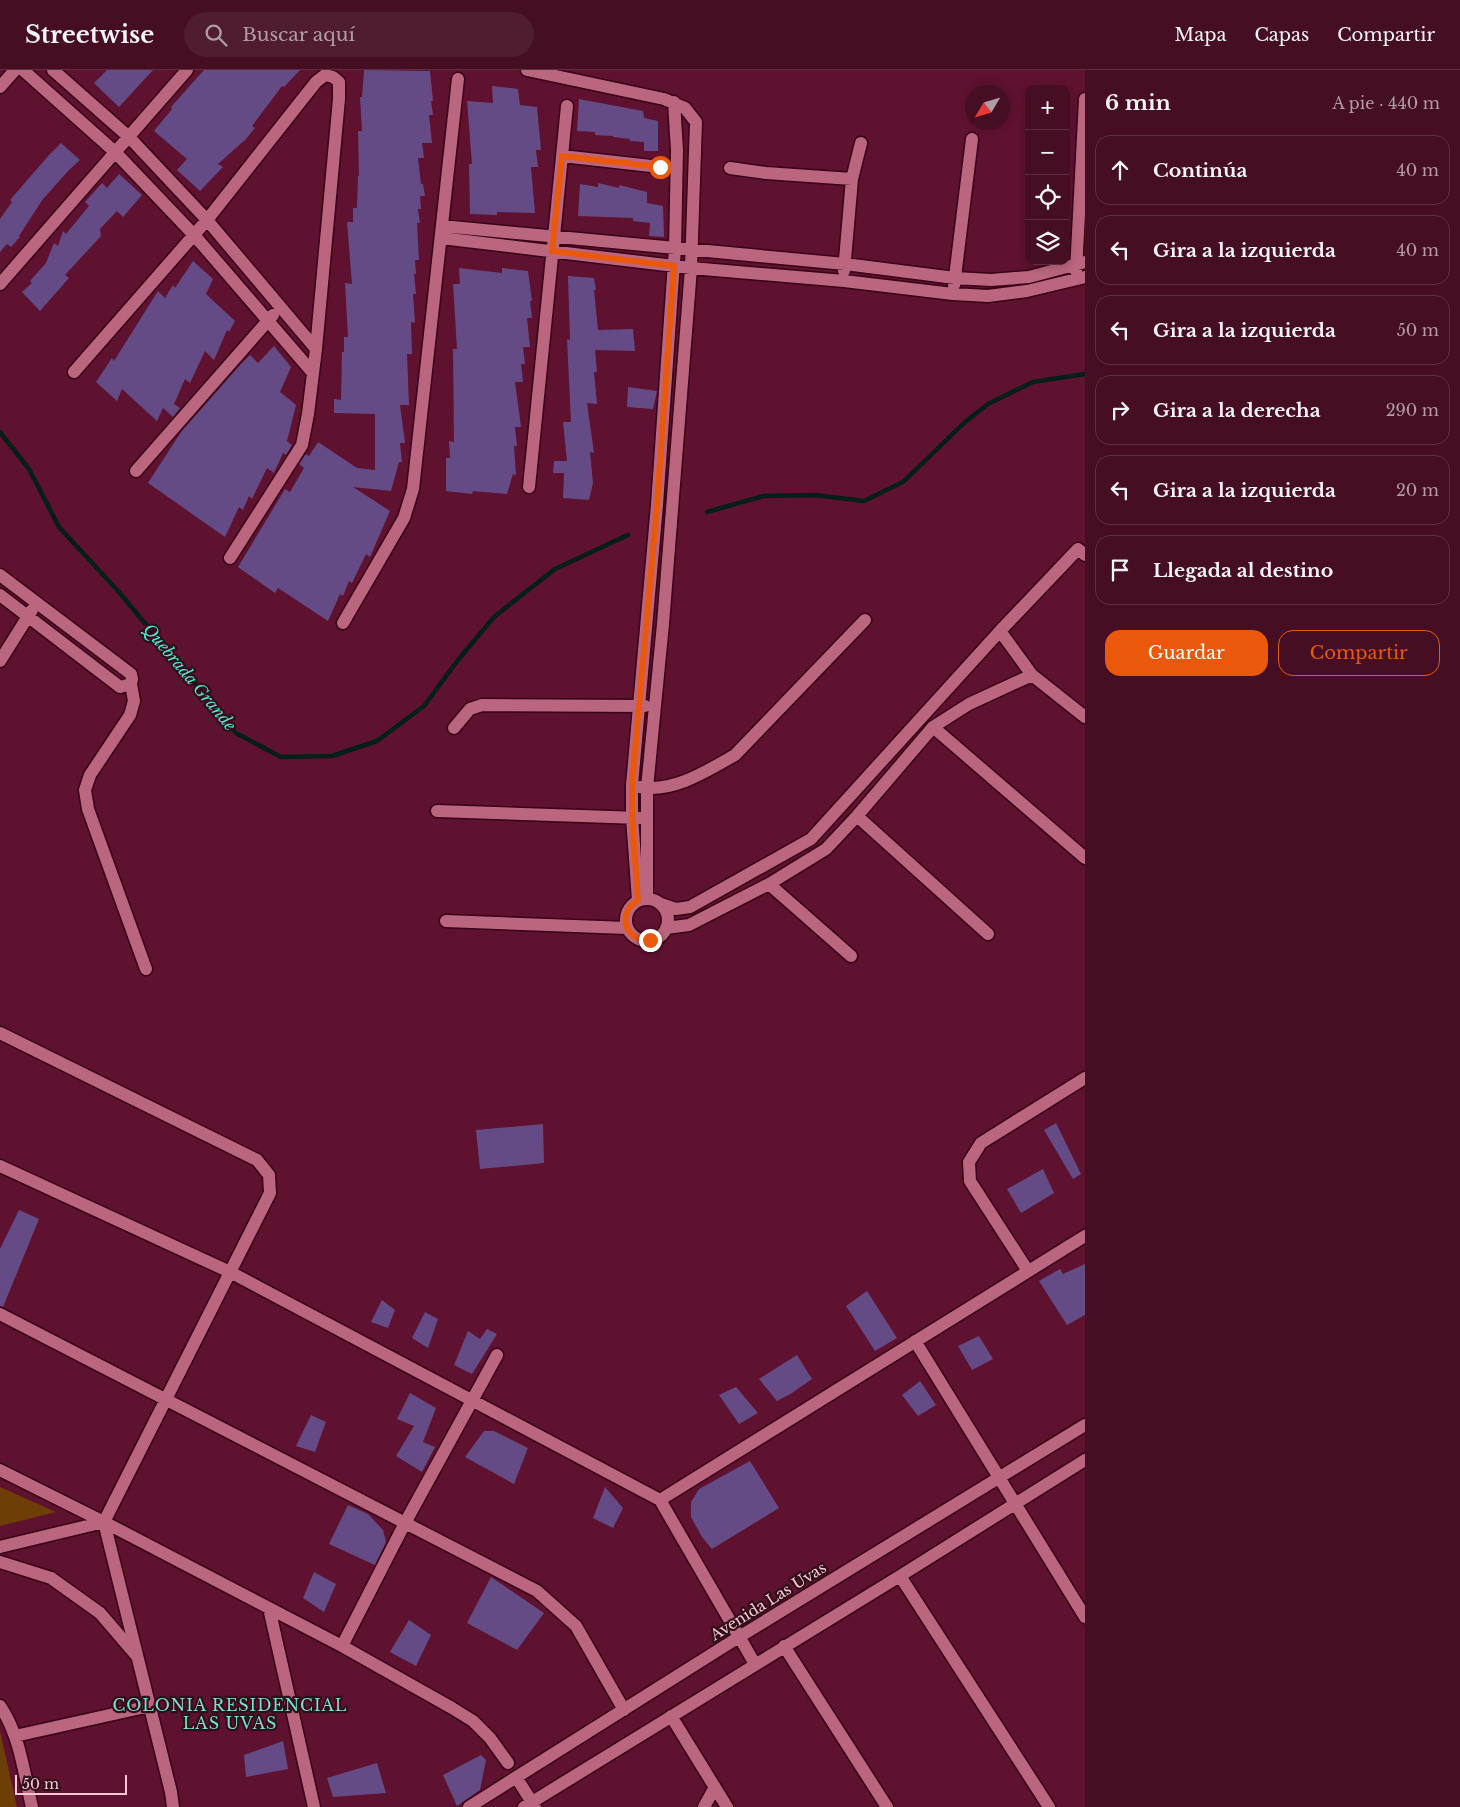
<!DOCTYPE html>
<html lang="es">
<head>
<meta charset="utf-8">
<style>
  body { margin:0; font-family:"Libre Baskerville",serif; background:#501c30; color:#f1f3f6 }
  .controls { position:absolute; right:15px; top:15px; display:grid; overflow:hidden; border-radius:10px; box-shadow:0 2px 8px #0003 }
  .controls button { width:45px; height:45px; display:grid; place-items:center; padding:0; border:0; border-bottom:1px solid #5e2e41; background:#460e23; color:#f1f3f6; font:25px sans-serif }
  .compass { position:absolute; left:965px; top:15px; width:45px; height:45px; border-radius:50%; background:#460e23; box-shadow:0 2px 8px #0003; rotate:232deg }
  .scale { position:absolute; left:15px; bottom:12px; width:112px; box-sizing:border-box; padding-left:5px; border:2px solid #f7c8d3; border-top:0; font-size:14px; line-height:18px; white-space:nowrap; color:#f7c8d3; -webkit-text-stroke:4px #300f1a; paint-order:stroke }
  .stop { position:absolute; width:15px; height:15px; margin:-11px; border:4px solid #ea580c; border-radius:50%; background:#fff }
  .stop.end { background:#ea580c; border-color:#fff; box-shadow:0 1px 5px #0008 }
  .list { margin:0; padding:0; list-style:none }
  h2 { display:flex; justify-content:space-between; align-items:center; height:65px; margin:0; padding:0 20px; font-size:21px }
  h2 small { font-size:16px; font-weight:400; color:#b09ca6 }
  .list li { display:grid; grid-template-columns:32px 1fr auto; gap:15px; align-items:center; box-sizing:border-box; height:70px; margin:0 10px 10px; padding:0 10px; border:1px solid #5e2e41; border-radius:15px }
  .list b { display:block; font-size:19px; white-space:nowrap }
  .list em { font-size:16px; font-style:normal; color:#b09ca6 }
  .actions { display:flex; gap:10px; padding:15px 20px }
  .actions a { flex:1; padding:11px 0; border:1px solid #ea580c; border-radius:15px; text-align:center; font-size:18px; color:#ea580c }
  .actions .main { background:#ea580c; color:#fff }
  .icon { flex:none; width:28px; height:28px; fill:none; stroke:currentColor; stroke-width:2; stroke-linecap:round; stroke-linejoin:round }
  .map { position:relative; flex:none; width:1085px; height:1737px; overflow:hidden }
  header { display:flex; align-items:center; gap:30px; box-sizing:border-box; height:70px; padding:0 25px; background:#460e23; border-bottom:1px solid #5e2e41 }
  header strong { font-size:24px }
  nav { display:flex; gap:28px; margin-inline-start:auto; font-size:18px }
  .search { width:350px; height:45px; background:#501c30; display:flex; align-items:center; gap:12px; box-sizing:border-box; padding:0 18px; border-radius:28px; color:#b09ca6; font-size:19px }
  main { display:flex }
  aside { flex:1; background:#460e23 }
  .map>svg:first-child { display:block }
</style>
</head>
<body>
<header>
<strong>Streetwise</strong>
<div class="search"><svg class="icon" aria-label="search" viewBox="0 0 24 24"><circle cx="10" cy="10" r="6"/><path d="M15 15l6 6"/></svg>Buscar aquí</div>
<nav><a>Mapa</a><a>Capas</a><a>Compartir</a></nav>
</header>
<main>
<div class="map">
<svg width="1085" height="1737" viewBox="0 0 1085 1737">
  <rect width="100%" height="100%" fill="#5e122f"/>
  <path fill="#6d3e05" d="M0 1417 56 1442 0 1456Z
    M0 1661 17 1737H0Z"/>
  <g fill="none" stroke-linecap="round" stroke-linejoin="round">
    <path stroke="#001f1a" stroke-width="4.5" d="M0 362 29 399 59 457 119 522 236 663 281 687 332 686 377 671 424 636 458 590 494 547 555 499 628 465
      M707 442 764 426 815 425 864 431 903 412 964 353 988 334 1033 312 1085 304"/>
  </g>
  <path fill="#644b86" d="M107 0H153L119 37 94 13Z
    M204 0H300L284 17 282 16 252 56 255 58 246 69 218 94 223 97 200 121 177 100 187 89 154 61 172 39 171 37Z
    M364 0 430 1 433 31H431L433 45H429L432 73H422L424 88H418L421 114H423L425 126H420L421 139H418L420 153H417L419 190H415L416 204H414L416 224H413L415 253 411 252 412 284H407L409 335H400L405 373H400L402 392H399L391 421 353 417 390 441 370 487 366 484 352 513 349 511 343 526 340 524 328 551 278 518 275 523 238 497 285 419 290 422 304 398 299 394 306 384 309 386 318 372 357 398 375 400V344L334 343V329L341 330 342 282H344V267H348L345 213 352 214 347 152H353V138H357L358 106H359L358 61H362L360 27H362Z
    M492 16 518 19 520 35 537 37 541 80H536L538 97H531L535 143 497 142V145L470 144 469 94H472L467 31 493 33Z
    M579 29 643 41 644 48 658 51V81H644V72L630 71V69L613 67V66L595 65V62L577 61Z
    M61 73 80 90 69 100 43 129 19 166 20 167 11 177 7 174 0 182V149L12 132 10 130 49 85Z
    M119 104 142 125 123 147 117 141 100 159 101 166 65 205 69 208 40 241 22 222 32 213 30 211 46 193 54 173 58 176 63 161 66 164 89 136 85 132 102 113 107 118Z
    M598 113 619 118V115L647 122V133L663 136 664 167 649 166 650 153 633 151V148L578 146 580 114 598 117Z
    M193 191 213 209 206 224 235 251 229 262 227 260 214 290 205 281 190 313 185 309 174 334 180 338 173 347 163 338 157 351 122 319 117 331 96 312 112 288 114 291 158 221 165 228 173 215 175 218Z
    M459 198 502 203V198L528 201 532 231H530L532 248H527L530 277H523L525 294H521L523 312H515L521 357H515L517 376H514L516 405 513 404 507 424 473 421 472 424 446 421V388H450L449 371 454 372 453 279H457L453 214H460Z
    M568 206 594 208 596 220H594L598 260 633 259 635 281 595 280 597 302H594L597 334 587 333 594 383 590 382 593 413 589 430 563 428 564 403H553L554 391H567L563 352H571L567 269 570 270Z
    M274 276 291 297 280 322 296 335 287 371 292 375 286 385 283 383 274 403 267 398 252 429 249 426 243 440 239 437 225 467 148 413 181 362 241 294 250 285 258 293Z
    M628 317 657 321 653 339 627 337Z
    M1056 1053 1081 1104 1073 1109 1044 1060Z
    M543 1054 544 1093 480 1099 476 1060Z
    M1043 1099 1054 1123 1021 1143 1007 1119Z
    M19 1140 39 1149 3 1237 0 1236V1179Z
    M1085 1194V1245L1067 1255 1039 1211 1060 1199 1063 1204Z
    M867 1221 897 1268 875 1281 846 1236Z
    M382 1230 395 1240 388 1258 371 1252Z
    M425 1242 438 1249 428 1278 412 1268Z
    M487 1259 497 1264 472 1304 454 1295 468 1261 480 1269Z
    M979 1266 993 1289 972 1300 958 1276Z
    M797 1285 812 1309 792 1323 777 1331 759 1309Z
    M920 1311 936 1335 918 1346 902 1325Z
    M736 1317 758 1343 739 1354 719 1325Z
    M410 1323 436 1338 423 1372 435 1377 422 1402 396 1386 414 1356 397 1349Z
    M311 1345 326 1352 315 1382 296 1376Z
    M484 1361H494L528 1378 514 1414 465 1387Z
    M750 1391 779 1438 712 1479 702 1467 691 1447V1432L699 1419Z
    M605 1417 623 1438 613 1458 593 1448Z
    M348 1435 368 1444 383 1460 386 1472 375 1495 329 1474Z
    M314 1502 336 1514 324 1542 303 1528Z
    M491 1507 544 1543 517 1580 467 1553Z
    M409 1550 431 1565 416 1596 390 1582Z
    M283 1671 288 1699 246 1707 244 1685Z
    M481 1685 486 1690 480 1720 457 1736 443 1705Z
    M377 1693 386 1723 333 1727 327 1708Z"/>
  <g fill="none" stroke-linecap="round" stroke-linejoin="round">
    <g stroke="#3a0118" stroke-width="15">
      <path id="minor" d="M23 0 115 82 194 165 313 303
        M53 0 129 67 207 150 316 279
        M527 0 664 29 685 38 696 52 691 198 663 554 647 718V829
        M0 17 15 0
        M562 86 660 97
        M730 98 766 103 852 109
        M442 156 845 194 955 208 991 210 1029 207 1085 192
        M441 168 691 198 844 211 953 224 988 226 1027 221 1085 207
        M844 201 852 109 861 73
        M1076 201 1085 29
        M0 214 187 0
        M954 215 972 69
        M74 302 207 150 316 12 325 5 333 7 339 12V29L316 279 308 344 302 375 230 488
        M136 401 273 245
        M529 417 567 36
        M0 505 131 604 132 609 131 614 134 631 130 645 90 705 85 720 88 739 146 899
        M0 525 120 617 131 614
        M343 553 404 448 413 419 458 9
        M1000 561 1032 605 1085 647
        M0 591 32 540
        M933 657 1085 788
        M454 658 470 639 482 635 645 636
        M640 717C673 723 707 701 735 685L865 550
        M437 741 640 748
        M857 746 988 864
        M769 814 851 886
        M626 850a21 21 0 1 1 42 0a21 21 0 1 1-42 0Z
        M638 830 632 747V715L657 435 675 178 677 80 674 32
        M661 834 676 839 690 837 811 769 1000 561 1078 479 1085 485
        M446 851 627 858
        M666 858 689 855 769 814 826 779 857 746 933 657 969 634 1032 605
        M0 963 257 1090 269 1105 270 1123 104 1452 171 1722 173 1737
        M0 1096 230 1202 660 1430 755 1594
        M1028 1201 970 1111 969 1092 981 1073 1085 1008
        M0 1244 537 1521 576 1556 624 1640
        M915 1271 1085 1547
        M0 1400 104 1452 342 1576 452 1638 473 1651 490 1668 508 1693
        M660 1430 1085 1166
        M0 1477 104 1452
        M0 1492 51 1508 100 1543 136 1585
        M900 1506 1049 1737
        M269 1538 314 1737
        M342 1576 405 1453 497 1285
        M784 1576 887 1737
        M0 1636C20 1665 24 1704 32 1737
        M671 1646 727 1737
        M15 1666 150 1636
        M516 1707 535 1737
        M469 1737 739 1567 1085 1355
        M524 1737 900 1506 1085 1390
        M704 1737 715 1717"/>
    </g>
    <use href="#minor" stroke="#b9667e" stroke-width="12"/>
  </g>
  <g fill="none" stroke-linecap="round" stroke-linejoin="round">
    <path stroke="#ea580c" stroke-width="6" d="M650 870C625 871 616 844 638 830L632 747V715L657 435 674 196 552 181 562 86 660 97"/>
  </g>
  <g text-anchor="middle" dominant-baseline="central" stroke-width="4.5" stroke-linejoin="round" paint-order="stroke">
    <g font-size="15" fill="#f7c8d3" stroke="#300f1a">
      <text transform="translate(768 1531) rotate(-32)">Avenida Las Uvas</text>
    </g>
    <g font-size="16" font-style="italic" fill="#56e6d2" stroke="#300f1a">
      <text transform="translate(190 607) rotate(50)">Quebrada Grande</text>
    </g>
    <g font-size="16" letter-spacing="1" fill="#78e0cf" stroke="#300f1a">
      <text x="230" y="1635">COLONIA RESIDENCIAL<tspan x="230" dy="18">LAS UVAS</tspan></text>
    </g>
  </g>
</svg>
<div class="controls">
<button>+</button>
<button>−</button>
<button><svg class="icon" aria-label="locate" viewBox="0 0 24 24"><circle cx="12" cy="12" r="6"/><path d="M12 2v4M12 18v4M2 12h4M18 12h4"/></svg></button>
<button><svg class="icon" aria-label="layers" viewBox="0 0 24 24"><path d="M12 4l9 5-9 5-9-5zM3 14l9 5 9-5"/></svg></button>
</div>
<svg class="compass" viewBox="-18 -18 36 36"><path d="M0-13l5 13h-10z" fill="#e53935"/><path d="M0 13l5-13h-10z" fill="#b09ca6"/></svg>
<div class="scale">50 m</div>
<div class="stop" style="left:660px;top:97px"></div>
<div class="stop end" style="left:650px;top:870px"></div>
</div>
<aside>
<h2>6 min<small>A pie · 440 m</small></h2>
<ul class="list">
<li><svg class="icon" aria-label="ahead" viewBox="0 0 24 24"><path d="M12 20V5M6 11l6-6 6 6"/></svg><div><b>Continúa</b></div><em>40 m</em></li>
<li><svg class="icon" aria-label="left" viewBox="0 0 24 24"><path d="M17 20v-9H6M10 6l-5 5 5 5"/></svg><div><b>Gira a la izquierda</b></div><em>40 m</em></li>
<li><svg class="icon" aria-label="left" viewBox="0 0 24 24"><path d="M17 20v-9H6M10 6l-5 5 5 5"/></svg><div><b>Gira a la izquierda</b></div><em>50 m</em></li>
<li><svg class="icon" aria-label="right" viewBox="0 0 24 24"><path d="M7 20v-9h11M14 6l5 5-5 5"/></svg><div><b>Gira a la derecha</b></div><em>290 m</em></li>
<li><svg class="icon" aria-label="left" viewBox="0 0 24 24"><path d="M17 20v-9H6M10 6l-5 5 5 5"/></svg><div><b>Gira a la izquierda</b></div><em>20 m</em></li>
<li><svg class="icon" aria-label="arrive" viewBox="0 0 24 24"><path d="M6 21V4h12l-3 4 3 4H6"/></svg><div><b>Llegada al destino</b></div></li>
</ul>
<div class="actions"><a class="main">Guardar</a><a>Compartir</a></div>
</aside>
</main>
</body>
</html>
